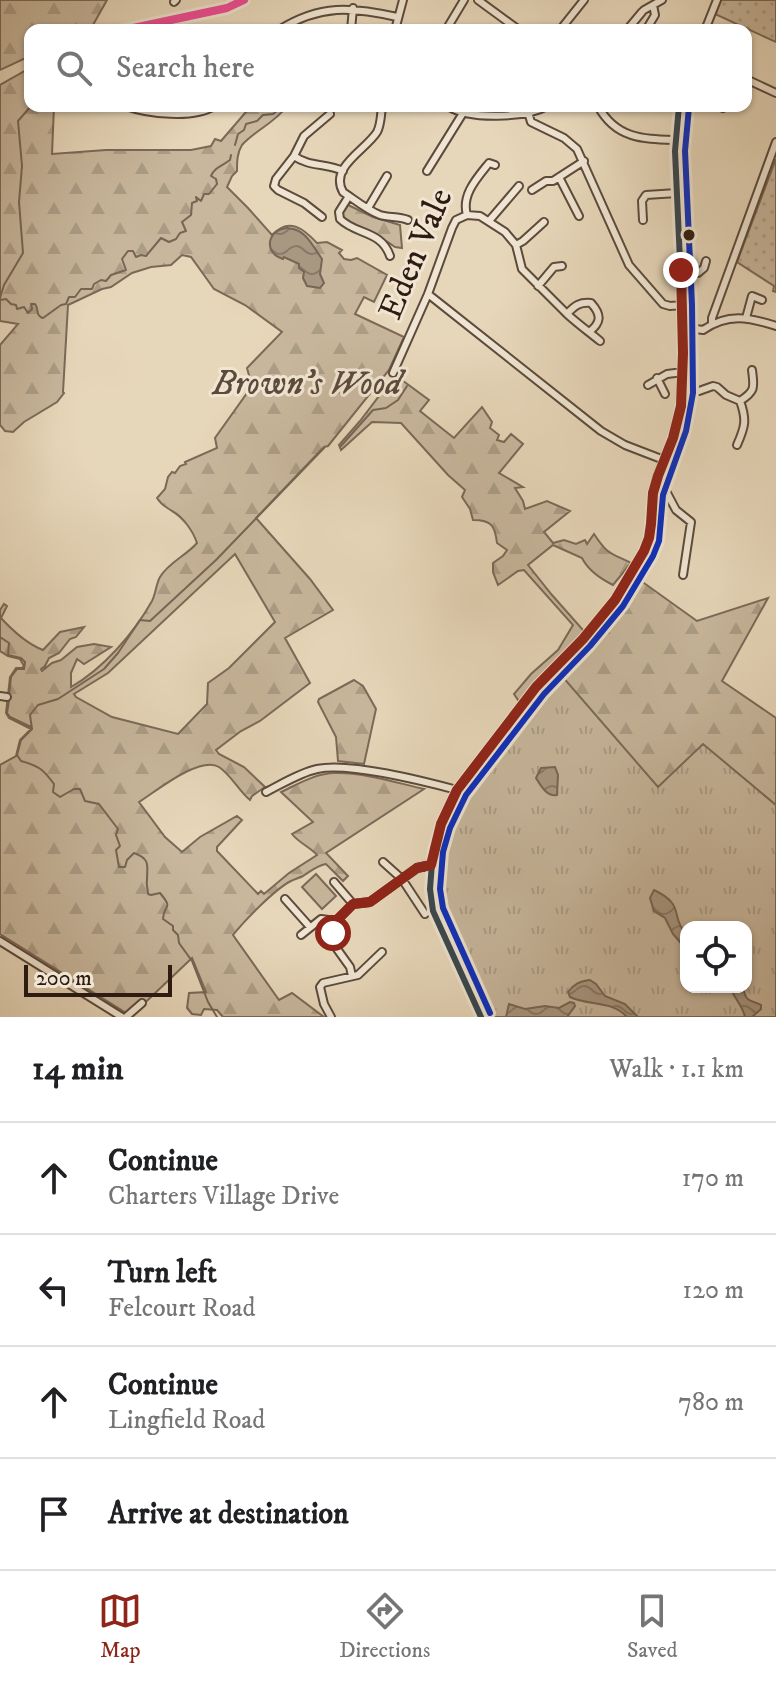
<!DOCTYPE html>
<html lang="en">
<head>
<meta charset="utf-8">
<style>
  body { margin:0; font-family:"IM FELL DW Pica",serif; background:#f2f2f2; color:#202124 }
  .controls { position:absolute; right:24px; bottom:24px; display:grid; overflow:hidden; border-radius:16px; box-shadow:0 2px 6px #0004 }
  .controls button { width:72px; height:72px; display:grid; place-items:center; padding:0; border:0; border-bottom:2px solid #e0e0e0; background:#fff; color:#202124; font:40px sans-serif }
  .scale { position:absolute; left:24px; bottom:20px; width:148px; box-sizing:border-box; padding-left:8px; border:4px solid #2e1b12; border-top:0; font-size:22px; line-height:28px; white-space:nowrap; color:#2e1b12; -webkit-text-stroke:6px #efe5d2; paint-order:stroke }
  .stop { position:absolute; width:24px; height:24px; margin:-18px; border:6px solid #8f2418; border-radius:50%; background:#fff }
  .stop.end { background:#8f2418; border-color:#fff; box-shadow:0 2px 8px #0008 }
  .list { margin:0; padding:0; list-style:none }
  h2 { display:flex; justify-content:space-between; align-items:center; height:104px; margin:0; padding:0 32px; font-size:34px }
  h2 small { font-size:26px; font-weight:400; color:#757577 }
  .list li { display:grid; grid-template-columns:52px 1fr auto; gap:24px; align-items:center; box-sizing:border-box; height:112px; padding:0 32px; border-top:2px solid #e0e0e0 }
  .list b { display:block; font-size:30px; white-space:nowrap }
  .list p { margin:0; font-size:26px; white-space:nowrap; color:#757577 }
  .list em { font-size:26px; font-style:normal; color:#757577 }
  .icon { flex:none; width:44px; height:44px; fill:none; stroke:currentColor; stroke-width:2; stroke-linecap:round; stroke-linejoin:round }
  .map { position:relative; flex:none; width:776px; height:1017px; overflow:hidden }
  .search { position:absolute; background:#fff; box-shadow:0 2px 6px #0004; left:24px; right:24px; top:24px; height:88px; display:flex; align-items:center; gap:20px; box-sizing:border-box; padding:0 28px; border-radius:16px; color:#757577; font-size:30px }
  .sheet { height:552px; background:#fff }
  nav { display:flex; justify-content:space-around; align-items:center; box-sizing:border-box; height:112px; border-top:2px solid #e0e0e0; background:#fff; font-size:22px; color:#757577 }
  nav a { display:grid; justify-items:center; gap:4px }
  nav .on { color:#8f2418 }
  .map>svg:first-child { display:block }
</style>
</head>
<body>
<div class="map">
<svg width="776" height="1017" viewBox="0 0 776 1017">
  <defs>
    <pattern id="grass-tufts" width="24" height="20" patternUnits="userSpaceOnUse" patternTransform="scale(2)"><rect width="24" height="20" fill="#c8b79d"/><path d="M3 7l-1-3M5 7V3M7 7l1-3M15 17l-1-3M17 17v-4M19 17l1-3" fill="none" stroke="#ac9d86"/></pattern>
    <pattern id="forest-firs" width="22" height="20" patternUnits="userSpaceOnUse" patternTransform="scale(2)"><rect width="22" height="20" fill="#c8b79d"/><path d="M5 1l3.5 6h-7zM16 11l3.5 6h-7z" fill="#ac9d86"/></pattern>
    <pattern id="park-dots" width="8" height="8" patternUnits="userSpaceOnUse" patternTransform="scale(2)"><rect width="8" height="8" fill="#c8b79d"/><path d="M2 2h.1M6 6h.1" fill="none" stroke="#ac9d86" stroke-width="1.8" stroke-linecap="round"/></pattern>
    <pattern id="water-waves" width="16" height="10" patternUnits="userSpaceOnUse" patternTransform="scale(2)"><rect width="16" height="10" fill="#a89781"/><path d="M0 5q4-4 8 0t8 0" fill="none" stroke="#897a68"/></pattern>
  </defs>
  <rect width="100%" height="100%" fill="#e7d7ba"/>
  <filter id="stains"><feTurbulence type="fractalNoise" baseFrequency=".0025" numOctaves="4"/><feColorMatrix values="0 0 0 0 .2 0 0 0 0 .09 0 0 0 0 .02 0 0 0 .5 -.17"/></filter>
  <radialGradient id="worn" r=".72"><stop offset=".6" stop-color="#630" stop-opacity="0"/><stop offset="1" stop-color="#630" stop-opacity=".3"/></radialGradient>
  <path fill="url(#grass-tufts)" stroke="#7b6958" stroke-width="2" fill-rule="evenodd" d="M562 675 658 786 703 743 776 805V1017H482L477 995 464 969 470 964C461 944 450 924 446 902 443 887 444 873 446 859 454 802 487 772 522 729 536 712 548 693 562 675ZM686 927H746V987H686Z"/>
  <path fill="url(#forest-firs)" stroke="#7b6958" stroke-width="2" fill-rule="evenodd" d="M0 0H107L93 25 94 30H30V56L0 70Z
    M30 68V106H54L52 154 106 150H191L211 146 215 139 221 141 251 106H287C275 123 254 131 242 145 237 153 237 162 237 171L232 176 227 187 248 208 272 235C289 217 303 228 317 243L327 242 342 250 339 253 344 259 351 260 357 258 387 275 374 302 364 297 355 314 404 337 389 370 328 446 324 447 256 518 310 579 333 610 285 638 310 683 260 721 241 731 216 750 219 754 244 767 265 787 252 796 250 800C239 791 231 775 219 767 200 755 155 792 139 802L165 837 182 852 200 837 237 816 242 820 217 847V851L258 894 261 891 264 894 289 873 317 855C310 847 299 843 292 834L313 822 281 792C298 784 316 773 335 773 363 772 397 783 424 789L326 853 348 876 343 881 326 864C316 866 311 871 303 876 299 878 295 879 291 881 275 889 244 921 233 935L279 1000 292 993 324 1017H223L217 1010 204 1009 201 1015 192 1014 187 1008 189 993 206 992 192 958 131 1016 0 934V765L16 756 20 740 31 729 9 718 6 713 10 677 16 668H22L24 666 20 659 8 656 0 651V610L4 604 7 606 1 618C13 631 27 644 43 650L60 632 84 627 76 637 70 639 59 653 49 658 45 666 41 669 42 671 52 663 61 660 77 647 94 644 111 647 84 664 77 659 71 673V687C103 669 134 633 152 601 156 593 156 584 160 577 168 563 187 555 197 543 193 531 183 517 172 511 165 506 162 506 157 498L165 489 168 477 172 472 175 473 180 466 186 464 185 462 217 448 215 438 252 386 247 368 282 332 245 305 214 289 191 257 182 255 171 265 151 267 132 273 111 287 102 289 68 305 63 392 64 393 57 402 24 422 13 432 5 431 0 425V345L18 324 0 321V85ZM235 554 275 622 229 668 208 683 207 704 178 734 112 717 76 697 74 694 108 673Z
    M346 204 373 217 400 225 402 248 395 247C380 236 362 229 344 222L341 212Z
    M395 375 429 400 420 411 454 438 482 407 492 422 490 428 499 435 497 440 504 442 511 434 523 444 499 473 523 487 515 488 523 501 525 509 547 501 570 511 544 532 553 543 564 540 576 544 585 540 587 544 594 534C608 555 609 552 631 563L613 585C601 579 588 570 582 558L553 545 528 565 552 595 590 638 637 578 697 621 768 598 722 681 776 718V805L703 744 658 787 562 676C548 693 536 712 522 730 487 772 454 802 446 859 444 874 443 888 446 902 450 924 461 944 470 964L464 969C455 948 443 927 437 905 428 873 442 828 459 801L524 709 514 694 531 674 558 650 573 625 524 570 518 571 498 585 493 572V563L503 556 507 550 497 543C495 526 492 520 473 520L470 509 462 497 465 490 448 475 401 423 372 422 341 450 339 445 360 421Z
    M354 680 363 686 376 709 364 764 338 761 336 737 318 702 319 699Z"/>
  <path fill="url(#park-dots)" stroke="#7b6958" stroke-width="2" d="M721 0H776V42L715 14Z
    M776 159V292L773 291 774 286 737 262Z"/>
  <path fill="#c8b79d" stroke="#7b6958" stroke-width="2" d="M316 874 336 896 322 909 302 887Z"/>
  <path fill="url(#water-waves)" stroke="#776555" stroke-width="2" d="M287 228C306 229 312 245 322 259L320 274 324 283 320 288 307 286 303 278 304 272 299 268V264L284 257 283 259C263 253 267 230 287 228Z
    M555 767 558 775 557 795C547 797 541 786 536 778L541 768Z
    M654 890C686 905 670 917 686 934V949L673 934 665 918 654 911 650 898Z
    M590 980 596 984 605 996 625 1004 638 1017H627C612 1000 588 1006 570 997L568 992C574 984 580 981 590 980Z
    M730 987H743C746 1003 749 999 761 1005V1009L752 1017H745C743 1006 734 998 730 987Z
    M570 1002 574 1003 575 1006 567 1017H506L509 1004 525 1009 545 1006 559 1008Z"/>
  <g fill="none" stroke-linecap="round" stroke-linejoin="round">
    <path stroke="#776555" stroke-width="2" d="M235 145 238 134 244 130 246 124 257 121 263 115 273 114 283 106
      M0 298 4 285 23 253 19 202 22 166 18 121 31 106
      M0 300 6 299 11 304 16 305 17 309 24 307 28 313 32 309 31 304H35C39 308 35 316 43 318L61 305 66 304 69 297H75L81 289H92L94 284 101 280 106 281 111 275 126 270 122 259 128 251H133L136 257 141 255 146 256 161 238 169 242 176 239 180 233 186 231 182 222 191 215 192 203 197 201 196 197 201 201 204 194H209L217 184 216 179 211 176C215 167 222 166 230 160L231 155
      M341 446 373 410 386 408 398 400 407 386
      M0 637 9 643 8 655 21 658 25 662 24 669H17L11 677 9 695
      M9 700 7 713 10 717 31 727
      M217 1017 208 1002 192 961 179 943 178 935 173 930V926L163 919C164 903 174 910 160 893L151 895 148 894C148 889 146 885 147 880 147 866 151 859 134 853L127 860 125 867H119L116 850 120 846 116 835 118 829 99 804 85 801 80 789H74L60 797 53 792 54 784C43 769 39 766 21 761L17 755 21 740 32 729 30 715 38 705 58 699 104 669 118 653 140 620 150 621 216 560 324 448"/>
    <g stroke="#5c4a3c" stroke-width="10">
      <path id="minor" d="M478 0 519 30
        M174 2 176 0
        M644 10 662 0
        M279 30C320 4 352 7 397 17
        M351 30 353 8
        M395 30 403 0
        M446 30 464 0
        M560 30 584 0
        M627 30 642 12
        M646 30 655 15 653 5
        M705 30 717 0
        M746 79 776 93
        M126 106C148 114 194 119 214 106
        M382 106C381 114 381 125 377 132 366 150 329 167 343 192 355 200 367 210 380 215 389 218 398 216 408 220
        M448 106C469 120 525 118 547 106
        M598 106C616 139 643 139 676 140
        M719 106 723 108 724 106
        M430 107 448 106
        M528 112 531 122 564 138 577 149 629 265 663 304 670 306 682 305
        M294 156C309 167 326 163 343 171
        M427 171 463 113
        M559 177 579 216
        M532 190 546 181H553L584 161
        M349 196 339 212 340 219C356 235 381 230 390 256
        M368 208 387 176
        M467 215 480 216 505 232 516 245 522 269 567 314
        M467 215C461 195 477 178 489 163L495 165
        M322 217 304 203 278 190 274 186 276 179 294 156 304 136 330 114
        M643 220 642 201 646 195 677 193
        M489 221 519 186
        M516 245 523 241 544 222
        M681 270 698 273 704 268 706 261
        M538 286 554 267 562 266
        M428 294 601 431 625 445 664 460
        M746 318 752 296 762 300
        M712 323V318L776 142
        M682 327 703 330C728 313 748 317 776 326
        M589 332C601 323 602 315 591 303 580 302 575 305 567 314 578 324 589 332 600 341
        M393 373 428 294 452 228 456 220 467 215
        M657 378 665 394
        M648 385 667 374 683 372
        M683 392 699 391 713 386 717 387 726 395 740 401C747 420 745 427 737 445
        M740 401C756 391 754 387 752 370
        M658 476 676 510 691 522 683 575
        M0 696 7 697
        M266 792C282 784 299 773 317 769 350 762 423 781 457 790
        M383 862 402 879 425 914
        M334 882 353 904
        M285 899 310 927
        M301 935 321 919 336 921
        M0 941 122 1017
        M352 976 350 967 332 942 336 921 353 904 370 902 417 868 431 865
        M126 1017 142 1003
        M331 1017 324 1004 320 987 323 983 358 975 382 952
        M481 1017 433 911 430 889 433 850 441 824 457 790 536 687 583 639 615 600 644 551 649 538 653 493 658 476 676 428 683 392 682 305 675 151 679 106"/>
    </g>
    <use href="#minor" stroke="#efe5d2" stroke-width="6"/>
    <g stroke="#efe5d2" stroke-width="12">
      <path id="bus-1" d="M481 1017 433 911 430 889 433 850 441 824 457 790 536 687 583 639 615 600 644 551 649 538 653 493 676 428 683 392 682 305 675 151 679 106"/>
    </g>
    <g stroke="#efe5d2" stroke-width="12">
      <path id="bus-2" d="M490 1013 443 908 440 889 443 852 450 828 466 795 544 694 590 646 623 606 653 556 659 541 663 495 686 431 693 393 692 305 685 151 689 107"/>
    </g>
    <use href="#bus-1" stroke="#36454f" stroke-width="6"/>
    <use href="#bus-2" stroke="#0a2ebe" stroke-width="6"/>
    <g stroke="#efe5d2" stroke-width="14">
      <path id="rail-1" d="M124 30 227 8 244 0"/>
    </g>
    <use href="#rail-1" stroke="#ee4b95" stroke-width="8"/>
  </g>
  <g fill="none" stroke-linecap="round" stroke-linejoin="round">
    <path stroke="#8f2418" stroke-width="10" d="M333 933 336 921 353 904 370 902 417 868 431 865 441 824 457 790 536 687 583 639 615 600 644 551 649 538 651 524 653 493 658 476 673 438 681 406 683 353 681 270"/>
  </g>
  <circle fill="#2e1b12" stroke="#efe5d2" stroke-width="3" cx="689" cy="235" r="7"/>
  <g text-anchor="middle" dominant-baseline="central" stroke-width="6" stroke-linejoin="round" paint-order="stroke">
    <g font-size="34" fill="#2e1b12" stroke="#efe5d2">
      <text transform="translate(416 254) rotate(-67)">Eden Vale</text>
    </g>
    <g font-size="34" font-style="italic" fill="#5c4a3c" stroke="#efe5d2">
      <text x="307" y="384">Brown's Wood</text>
    </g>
  </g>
  <rect width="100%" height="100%" filter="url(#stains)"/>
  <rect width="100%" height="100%" fill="url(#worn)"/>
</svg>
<div class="controls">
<button><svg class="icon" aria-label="locate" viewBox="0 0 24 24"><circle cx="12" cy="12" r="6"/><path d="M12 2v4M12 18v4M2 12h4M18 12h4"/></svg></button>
</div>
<div class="scale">200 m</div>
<div class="stop" style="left:333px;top:933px"></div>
<div class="stop end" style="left:681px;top:270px"></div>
<div class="search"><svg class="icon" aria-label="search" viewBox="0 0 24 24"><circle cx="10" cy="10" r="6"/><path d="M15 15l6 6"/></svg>Search here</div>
</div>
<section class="sheet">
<h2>14 min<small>Walk · 1.1 km</small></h2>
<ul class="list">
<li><svg class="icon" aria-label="ahead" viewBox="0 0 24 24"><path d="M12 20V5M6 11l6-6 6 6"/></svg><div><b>Continue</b><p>Charters Village Drive</p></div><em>170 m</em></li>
<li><svg class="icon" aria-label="left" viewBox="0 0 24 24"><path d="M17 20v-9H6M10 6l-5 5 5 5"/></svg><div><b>Turn left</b><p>Felcourt Road</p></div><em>120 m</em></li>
<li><svg class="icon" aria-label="ahead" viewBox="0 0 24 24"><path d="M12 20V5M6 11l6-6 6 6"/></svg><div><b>Continue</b><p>Lingfield Road</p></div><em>780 m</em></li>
<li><svg class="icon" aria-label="arrive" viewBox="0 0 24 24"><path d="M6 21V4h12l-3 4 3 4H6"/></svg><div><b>Arrive at destination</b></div></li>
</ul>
</section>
<nav>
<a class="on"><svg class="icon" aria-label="map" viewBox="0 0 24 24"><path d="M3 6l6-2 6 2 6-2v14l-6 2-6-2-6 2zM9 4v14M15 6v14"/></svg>Map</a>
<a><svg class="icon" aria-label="directions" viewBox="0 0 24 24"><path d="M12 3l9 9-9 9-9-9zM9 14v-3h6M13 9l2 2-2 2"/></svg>Directions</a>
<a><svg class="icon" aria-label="saved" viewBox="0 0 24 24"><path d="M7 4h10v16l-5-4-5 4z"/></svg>Saved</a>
</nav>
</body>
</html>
